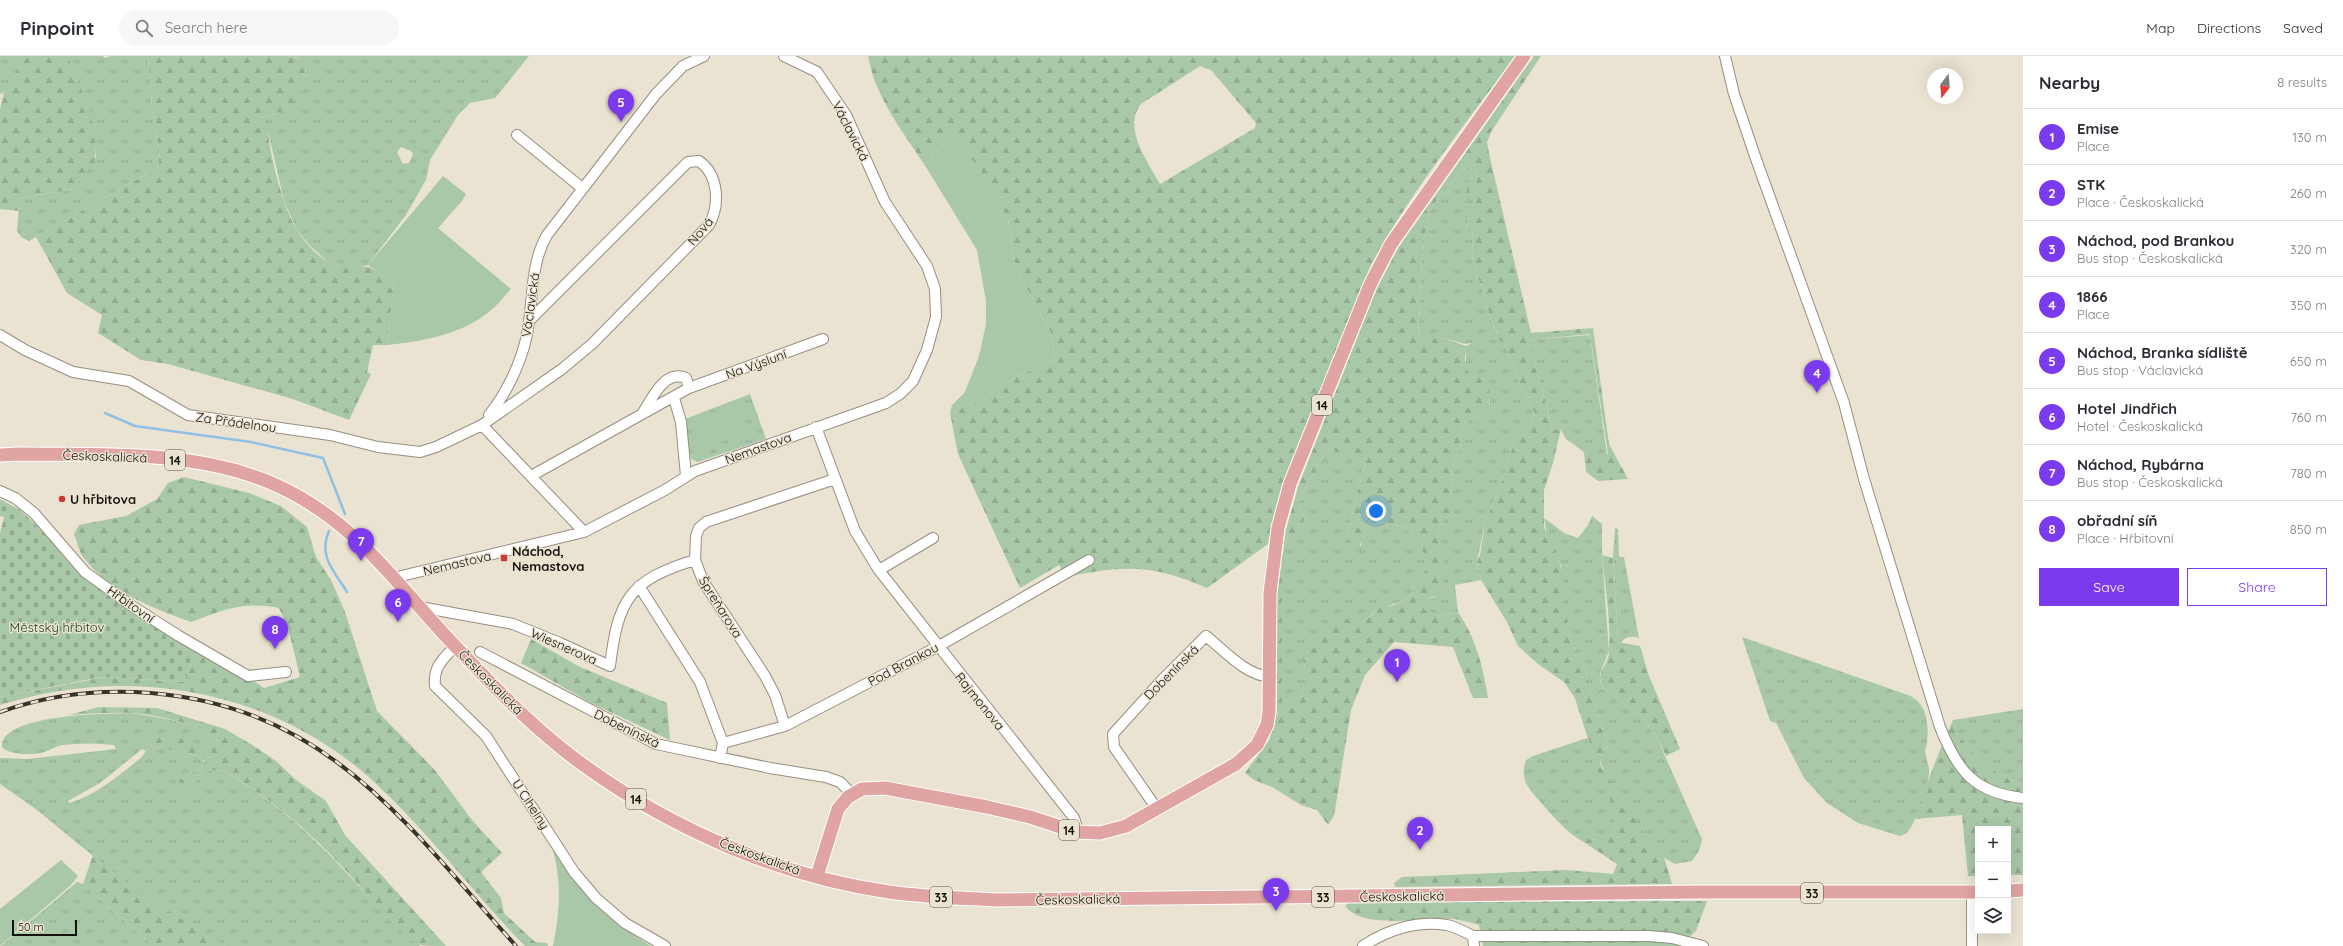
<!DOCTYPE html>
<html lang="en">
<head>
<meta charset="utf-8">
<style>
  body { margin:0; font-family:Quicksand,sans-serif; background:#f7f7f7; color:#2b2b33 }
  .controls { position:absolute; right:12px; bottom:12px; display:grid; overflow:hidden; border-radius:0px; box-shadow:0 4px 16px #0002 }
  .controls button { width:36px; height:36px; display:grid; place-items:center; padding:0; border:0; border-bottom:1px solid #e1e1e2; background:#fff; color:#2b2b33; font:20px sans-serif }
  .compass { position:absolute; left:1927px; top:12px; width:36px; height:36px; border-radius:50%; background:#fff; box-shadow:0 4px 16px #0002; rotate:196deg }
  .scale { position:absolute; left:12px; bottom:10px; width:65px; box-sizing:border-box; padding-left:4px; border:2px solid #14120c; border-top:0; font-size:11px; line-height:14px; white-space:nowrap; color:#14120c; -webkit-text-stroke:3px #ebe3d2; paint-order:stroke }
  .you { position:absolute; left:1376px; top:455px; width:14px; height:14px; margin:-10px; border:3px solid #fff; border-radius:50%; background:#1a73e8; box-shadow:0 0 0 6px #1a73e833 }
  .badge { display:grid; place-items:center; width:26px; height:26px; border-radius:50%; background:#7c3aed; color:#fff; font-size:13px; font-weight:700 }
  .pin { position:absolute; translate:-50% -33px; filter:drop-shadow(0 1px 2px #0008) }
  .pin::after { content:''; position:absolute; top:21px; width:14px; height:12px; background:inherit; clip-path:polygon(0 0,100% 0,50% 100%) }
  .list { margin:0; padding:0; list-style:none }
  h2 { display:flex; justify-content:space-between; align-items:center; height:52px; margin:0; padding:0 16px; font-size:17px }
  h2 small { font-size:13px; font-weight:400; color:#7c7c81 }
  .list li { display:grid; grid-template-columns:26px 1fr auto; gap:12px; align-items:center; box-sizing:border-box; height:56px; padding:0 16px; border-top:1px solid #e1e1e2 }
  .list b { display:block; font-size:15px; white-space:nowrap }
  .list p { margin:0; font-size:13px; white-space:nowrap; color:#7c7c81 }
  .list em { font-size:13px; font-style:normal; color:#7c7c81 }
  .actions { display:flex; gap:8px; padding:12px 16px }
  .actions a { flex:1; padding:9px 0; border:1px solid #7c3aed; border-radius:0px; text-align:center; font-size:14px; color:#7c3aed }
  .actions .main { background:#7c3aed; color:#fff }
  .icon { flex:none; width:22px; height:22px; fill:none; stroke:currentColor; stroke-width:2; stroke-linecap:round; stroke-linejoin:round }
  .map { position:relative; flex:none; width:2023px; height:890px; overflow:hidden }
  header { display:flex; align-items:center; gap:24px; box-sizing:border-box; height:56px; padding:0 20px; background:#fff; border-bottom:1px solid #e1e1e2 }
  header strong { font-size:19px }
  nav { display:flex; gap:22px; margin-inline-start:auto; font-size:14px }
  .search { width:280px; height:36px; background:#f7f7f7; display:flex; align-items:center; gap:10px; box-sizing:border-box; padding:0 14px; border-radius:22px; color:#7c7c81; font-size:15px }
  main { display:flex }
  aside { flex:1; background:#fff }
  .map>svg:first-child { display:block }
</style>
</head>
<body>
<header>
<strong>Pinpoint</strong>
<div class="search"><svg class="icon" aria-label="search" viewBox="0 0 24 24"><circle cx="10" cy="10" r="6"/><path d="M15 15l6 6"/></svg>Search here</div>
<nav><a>Map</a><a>Directions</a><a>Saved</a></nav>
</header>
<main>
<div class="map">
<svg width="2023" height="890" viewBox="0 0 2023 890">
  <defs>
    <pattern id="grass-tufts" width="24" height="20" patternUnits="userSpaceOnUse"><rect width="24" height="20" fill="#a8c8a8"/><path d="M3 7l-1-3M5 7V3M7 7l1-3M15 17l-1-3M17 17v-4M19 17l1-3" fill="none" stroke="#90ab8f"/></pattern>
    <pattern id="forest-firs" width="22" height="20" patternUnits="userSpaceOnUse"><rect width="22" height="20" fill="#a8c8a8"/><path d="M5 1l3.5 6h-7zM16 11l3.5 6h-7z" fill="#90ab8f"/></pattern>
    <pattern id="cemetery-stones" width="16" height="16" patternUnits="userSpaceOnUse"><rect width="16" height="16" fill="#a8c8a8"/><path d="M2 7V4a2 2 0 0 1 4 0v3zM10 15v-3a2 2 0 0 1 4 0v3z" fill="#90ab8f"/></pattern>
  </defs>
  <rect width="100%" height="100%" fill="#ebe3d2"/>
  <path fill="url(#grass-tufts)" fill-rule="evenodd" d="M0 0H27L2 38 0 37Z
    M68 0H103L105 2 111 0H148L152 53 160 99 157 112 29 185 21 181 17 175 20 142 75 133 83 117 96 101C95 65 80 34 68 0Z
    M288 0H529L495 42 470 47 458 59 430 104 426 124 406 159 368 209 354 213 342 212 328 206 309 189 297 174 284 145 267 71 268 60 290 53 307 14 299 2ZM401 91 411 95 413 98 409 107 403 108 397 96Z
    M1476 111C1477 123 1478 141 1474 153 1470 163 1464 160 1469 175L1473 177 1472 199 1476 218 1482 231 1492 268 1499 279 1492 282 1505 287 1520 329 1534 355 1533 366 1528 373 1515 383 1503 423 1485 467 1477 506 1481 524 1455 529 1458 556 1439 560 1425 554 1423 549 1429 542 1435 541 1441 496 1437 479 1440 469 1451 456 1453 444 1450 440 1454 403 1460 394 1462 371 1469 363 1479 361 1490 347C1489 332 1485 323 1470 319L1466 311V290L1472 287 1465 288 1443 282 1418 284 1423 186 1431 151 1462 114 1473 112 1464 145Z
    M1590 279 1607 399 1584 396 1566 383 1558 368V373L1552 374 1548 354 1528 284Z
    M750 338 766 383 697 406 690 402 685 363Z
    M1327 392 1365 407 1347 478 1361 490 1368 464 1405 471 1421 489 1427 509 1424 517 1416 526 1411 538 1406 543 1374 556 1364 565H1330L1306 593 1302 603C1309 615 1303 640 1296 650L1287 653 1283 649 1282 645V500L1288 479 1298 473 1300 468 1305 463 1300 452 1303 438Z
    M1592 460 1602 468V499L1609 595 1600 617V626L1603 632 1641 660 1656 680 1702 783 1699 795 1692 805 1675 808C1669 804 1662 801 1657 796 1646 785 1600 716 1600 702 1600 697 1604 694 1608 691L1583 607 1569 584 1565 538 1561 510 1547 478 1544 462 1564 477 1578 482 1588 469Z
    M1615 472 1618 473 1619 501H1624L1639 582C1632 580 1625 580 1621 587L1618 586 1613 500Z
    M1742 581 1908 639C1927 647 1929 667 1927 686 1927 690 1925 692 1925 695 1926 702 1928 707 1929 713 1931 724 1915 770 1907 777L1900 780 1858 767 1827 747 1804 722 1776 667 1770 665Z
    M2023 653V727C1991 720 1963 695 1953 664Z
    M131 657C154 661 204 667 218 685L217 689 210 691 165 681 145 688 201 701 206 708 203 711 179 724 185 739C197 732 194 714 216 714 227 714 237 723 246 729 306 768 346 817 394 868 402 876 412 882 420 890H226L188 869 126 827 37 754 0 728V702L28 703 116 693 114 689C97 687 80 687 63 689 55 690 48 696 40 697 32 699 8 699 2 691 0 656 118 658 131 657ZM142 693 146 695 142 701C119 719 98 738 70 747L68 745 100 727Z
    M1587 682 1617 757 1614 772 1609 781C1597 784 1587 786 1576 781 1568 778 1529 735 1526 727 1523 720 1523 711 1526 704L1533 700Z
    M77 826 83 828 149 886V890H1Z"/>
  <path fill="url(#forest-firs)" fill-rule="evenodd" d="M27 0H68C81 35 103 73 93 111L83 117 75 133 20 142V155L0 153V53L5 32Z
    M148 0H288L305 4 308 9 297 43 290 53 268 60C265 86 283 152 297 174 304 186 317 200 329 206 348 217 351 209 368 211 375 212 387 222 394 226L387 289H373L367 316 371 318 349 364 293 343 168 308 141 304 98 277 102 259 67 237 36 181 157 112 160 99 152 53Z
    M868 0H1515C1466 68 1411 135 1371 209L1283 426 1268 488 1207 532C1153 508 1123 509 1066 521L1059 509 1020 532 958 398 950 357 986 341 1007 325 1055 304 1052 279 1015 211 1008 163 953 77 924 108C902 74 875 41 868 0ZM1200 10 1211 14 1256 67 1255 72 1160 128C1148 106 1122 72 1141 48Z
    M1534 0H1541L1491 76 1487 86 1490 102 1531 277 1593 272 1609 388 1628 423 1598 425 1586 416 1584 396 1608 398 1590 278 1528 284 1548 354 1552 374 1558 373 1557 367 1561 373 1553 407 1544 434V471L1555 493 1564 522 1569 584 1583 607 1608 691C1600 696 1599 701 1601 710L1648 784 1664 801 1672 828 1395 831 1394 827 1402 821 1567 814 1613 818 1617 808 1576 781 1593 784 1608 781 1614 772 1617 757 1602 727 1575 642 1564 626 1538 608 1518 590 1507 566 1481 524 1477 506 1480 499 1485 467 1503 423 1515 383 1528 373 1533 366 1534 355 1520 329 1505 287 1491 282 1499 278 1492 268 1482 231 1476 218 1472 199 1473 177 1469 175C1464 159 1470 162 1474 152 1477 144 1477 121 1476 113L1466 146H1464L1472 112 1462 114 1431 151 1423 186 1418 283 1443 282 1466 290 1465 304 1468 316 1486 325 1490 339 1489 352 1483 360 1469 363 1462 371 1460 394 1454 403 1450 439 1455 444 1451 456 1440 469 1437 479 1443 504 1444 529 1441 538 1429 542 1423 549 1425 554 1439 560 1458 556C1476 582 1483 611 1488 642H1473L1453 591 1394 586 1365 619 1351 654 1334 760 1328 769 1317 754 1301 749 1272 731 1254 724 1245 717 1269 684 1277 657V537L1286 474 1298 431 1377 232 1398 192ZM1327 392 1365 407 1347 478 1349 489 1356 494 1363 484 1368 464 1405 471 1421 489 1427 509 1424 517 1416 526 1411 538 1406 543 1391 550 1381 551 1364 565 1350 563 1330 565 1306 592 1302 603C1309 615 1303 640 1296 650L1287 653 1283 649 1282 645V500L1288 479 1296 477 1300 468 1305 463 1300 452 1303 438Z
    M184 421 249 437 281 450 307 471 316 501 331 524 345 556 377 655 434 713 472 764 502 797 481 816 501 842 504 857 535 886 547 887 548 890H525C472 836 428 775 372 724 271 633 128 608 0 649V641L5 640 105 621 186 626 195 593 233 611 264 632 300 621 288 571 279 552C243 545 224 554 191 566 152 552 110 536 83 501 79 495 77 485 74 478L79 469 126 460 157 443 168 427Z
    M1602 499 1613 502 1618 586 1640 590 1649 620 1680 693 1666 700 1656 680 1641 660 1603 632C1594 616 1609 610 1609 595 1611 564 1605 530 1602 499Z
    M531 583 580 611 667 647 670 684 591 647 521 607Z
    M99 651 157 652 225 673 254 690 276 705 296 724 326 745 345 779 446 890C439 890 424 890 419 889 391 871 371 842 349 818 319 785 285 754 248 730 239 724 228 714 216 714 194 715 197 732 185 739L180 735 179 724 203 711 205 705 201 701 145 688 143 684C155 673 196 687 210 691L217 689 218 685C206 669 152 658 131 657 111 656 90 658 69 659Z
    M1953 664C1964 695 1991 720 2023 727V819H2008V773H1978V820H1968L1962 759 1915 763C1926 729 1938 697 1953 664Z
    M93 799C135 835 179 863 226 890H149V886L83 828Z
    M1707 845 1696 875 1679 890H1483L1479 869C1471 867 1462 864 1454 863 1427 861 1364 874 1346 851L1347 846Z"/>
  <path fill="url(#cemetery-stones)" d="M0 443 20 454 54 486 67 505 123 550 195 593 186 626 105 621 85 624 0 641V477L4 461 0 460Z"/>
  <path fill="#a8c8a8" d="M953 77 984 120 1008 163 1015 211 1052 279 1055 304 1007 325 986 341 950 357 952 349 965 336 979 300 986 268V245L977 194 924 108Z
    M443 120 466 138 462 145 438 172 511 233C504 240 498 249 490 255 461 279 423 285 387 289L394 226 368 209Z
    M739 347 750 375 701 394 690 366Z
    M552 791C583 828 608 865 651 890H553C560 856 562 824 552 791Z
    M61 804 78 820 71 829 0 890V853Z"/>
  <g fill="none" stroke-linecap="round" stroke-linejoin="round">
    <path stroke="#8fc1e5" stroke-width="2.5" d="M105 357 135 370 251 386 323 402 345 458
      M329 475C318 500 334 515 347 536"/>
    <g stroke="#968e7f" stroke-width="12">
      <path id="minor" d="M1725 0 1734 38 1756 103 1844 347 1864 423 1940 671C1957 714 1974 737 2023 742
        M517 79 582 132
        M0 279 25 294 73 316 129 325 188 359 330 379 378 391 420 396 436 391 482 369 562 313 592 288 709 169C720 149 719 119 699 105L688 106 529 265
        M689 332 823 283
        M674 342 681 366 686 420
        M489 359C506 338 520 309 526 283 534 248 529 210 547 179L656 38 683 10 704 0
        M482 369 584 476
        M816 371 855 475 878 513 1074 762 1076 768V776
        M531 420 689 332 686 322C664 313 652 343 642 358
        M0 435 15 442 34 457 85 516 132 550 179 580 248 620 286 616
        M879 514 933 482
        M393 522 584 476 665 434 695 415 886 347 900 338 913 325 927 294 936 261 935 233 927 210 885 146 846 59 817 16 784 0
        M639 530 700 626 723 687
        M420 551 513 568 560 587 610 610C618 544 629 524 695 504
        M455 590C443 603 433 611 435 630L486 680 574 816 596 842 625 867 665 890
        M480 596 656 688 770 712 826 721 840 726 852 738
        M785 670 775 639 765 620 703 525 695 504 696 480 699 472 706 466 835 423
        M720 702 723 687 785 670 937 591 1089 504
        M1157 753 1114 691 1113 678 1161 625 1206 580C1226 596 1245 619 1271 621
        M1473 880 1474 890
        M1363 890C1387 874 1417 864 1447 869 1456 871 1465 876 1473 880H1649L1672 882 1703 890
        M1972 890V836"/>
    </g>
    <g stroke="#fff" stroke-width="15">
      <path id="major" d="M0 399 19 398C102 399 191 394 269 426 355 462 395 528 457 592 498 635 540 679 589 713 676 775 783 821 889 836 924 841 960 842 995 844L1701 836H1978
        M817 820 838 753 848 741 862 733 885 732 987 751 1030 761 1076 776 1100 777 1126 770 1236 708 1257 689 1267 669 1269 656 1270 537 1278 472 1290 428 1370 229 1391 188 1524 0
        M2008 835 2023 834"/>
    </g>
    <use href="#minor" stroke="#fff" stroke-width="10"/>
    <use href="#major" stroke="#e0a4a3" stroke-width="13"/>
    <g stroke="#37342c" stroke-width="4">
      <path id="rail" d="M0 656C48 639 101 633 151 637 329 652 407 769 516 890"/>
    </g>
    <use href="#rail" stroke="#ebe3d2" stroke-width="2.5" stroke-dasharray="8" stroke-linecap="butt"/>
  </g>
  <g fill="#c83a34" stroke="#ebe3d2" stroke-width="1.5">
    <circle cx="62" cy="443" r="4"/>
    <rect x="500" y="498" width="8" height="8" rx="2"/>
  </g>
  <g text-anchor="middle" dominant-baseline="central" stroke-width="3" stroke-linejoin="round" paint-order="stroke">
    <g fill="#ebe3d2" stroke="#545147" stroke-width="1">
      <rect x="1312" y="339" width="20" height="20" rx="3"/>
      <rect x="165" y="394" width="20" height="20" rx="3"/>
      <rect x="626" y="733" width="20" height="20" rx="3"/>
      <rect x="1059" y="764" width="20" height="20" rx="3"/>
      <rect x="1801" y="827" width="22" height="20" rx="3"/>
      <rect x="930" y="831" width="22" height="20" rx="3"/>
      <rect x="1312" y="831" width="22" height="20" rx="3"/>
    </g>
    <g font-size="12" font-weight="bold" fill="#14120c">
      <text x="1322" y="349">14</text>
      <text x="175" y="404">14</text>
      <text x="636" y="743">14</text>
      <text x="1069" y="774">14</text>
      <text x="1812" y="837">33</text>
      <text x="941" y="841">33</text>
      <text x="1323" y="841">33</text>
    </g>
    <g font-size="13" fill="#14120c" stroke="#ebe3d2">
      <text transform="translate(851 75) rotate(63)">Václavická</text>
      <text transform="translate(700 175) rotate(-50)">Nová</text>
      <text transform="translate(530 249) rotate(-82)">Václavická</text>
      <text transform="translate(756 308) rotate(-20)">Na Výsluní</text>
      <text transform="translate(236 366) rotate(8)">Za Přádelnou</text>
      <text transform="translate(758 392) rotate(-20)">Nemastova</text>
      <text transform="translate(105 400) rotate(2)">Českoskalická</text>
      <text transform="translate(457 507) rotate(-13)">Nemastova</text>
      <text transform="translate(131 548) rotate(35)">Hřbitovní</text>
      <text transform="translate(721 551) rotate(58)">Špreňarova</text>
      <text transform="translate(564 590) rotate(24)">Wiesnerova</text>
      <text transform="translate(903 608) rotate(-28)">Pod Brankou</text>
      <text transform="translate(1171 616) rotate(-45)">Dobenínská</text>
      <text transform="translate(491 626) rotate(45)">Českoskalická</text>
      <text transform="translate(980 645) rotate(51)">Rajmonova</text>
      <text transform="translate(627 672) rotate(26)">Dobenínská</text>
      <text transform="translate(531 748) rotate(57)">U Cihelny</text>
      <text transform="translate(760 800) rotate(20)">Českoskalická</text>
      <text transform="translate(1402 840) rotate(-1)">Českoskalická</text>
      <text transform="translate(1078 843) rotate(-1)">Českoskalická</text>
    </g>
    <g font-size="13" font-weight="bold" fill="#14120c" stroke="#ebe3d2" text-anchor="start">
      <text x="70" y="443">U hřbitova</text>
      <text x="512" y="495">Náchod,<tspan x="512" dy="15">Nemastova</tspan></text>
    </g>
    <g font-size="13" fill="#0f3c14" stroke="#ebe3d2">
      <text x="57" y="571">Městský hřbitov</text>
    </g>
  </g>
</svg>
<div class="controls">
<button>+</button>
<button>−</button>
<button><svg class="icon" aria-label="layers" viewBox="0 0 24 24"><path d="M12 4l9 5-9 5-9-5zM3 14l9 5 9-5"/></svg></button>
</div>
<svg class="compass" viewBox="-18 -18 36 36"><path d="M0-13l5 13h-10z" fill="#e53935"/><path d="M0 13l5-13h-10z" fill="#7c7c81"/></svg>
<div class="scale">50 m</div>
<div class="you"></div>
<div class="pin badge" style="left:1397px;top:626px">1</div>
<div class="pin badge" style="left:1420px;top:794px">2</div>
<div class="pin badge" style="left:1276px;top:855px">3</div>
<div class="pin badge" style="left:1817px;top:337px">4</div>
<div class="pin badge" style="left:621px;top:66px">5</div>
<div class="pin badge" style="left:398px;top:566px">6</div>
<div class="pin badge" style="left:361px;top:505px">7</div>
<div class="pin badge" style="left:275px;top:593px">8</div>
</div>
<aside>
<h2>Nearby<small>8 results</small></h2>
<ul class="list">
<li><span class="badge">1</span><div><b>Emise</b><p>Place</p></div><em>130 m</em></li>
<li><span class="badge">2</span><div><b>STK</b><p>Place · Českoskalická</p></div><em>260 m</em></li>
<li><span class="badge">3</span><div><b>Náchod, pod Brankou</b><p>Bus stop · Českoskalická</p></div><em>320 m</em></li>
<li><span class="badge">4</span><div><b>1866</b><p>Place</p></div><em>350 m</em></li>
<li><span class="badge">5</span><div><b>Náchod, Branka sídliště</b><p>Bus stop · Václavická</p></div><em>650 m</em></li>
<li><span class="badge">6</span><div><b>Hotel Jindřich</b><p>Hotel · Českoskalická</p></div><em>760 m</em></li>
<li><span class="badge">7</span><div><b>Náchod, Rybárna</b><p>Bus stop · Českoskalická</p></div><em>780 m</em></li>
<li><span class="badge">8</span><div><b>obřadní síň</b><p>Place · Hřbitovní</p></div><em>850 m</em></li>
</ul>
<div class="actions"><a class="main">Save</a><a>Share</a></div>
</aside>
</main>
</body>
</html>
